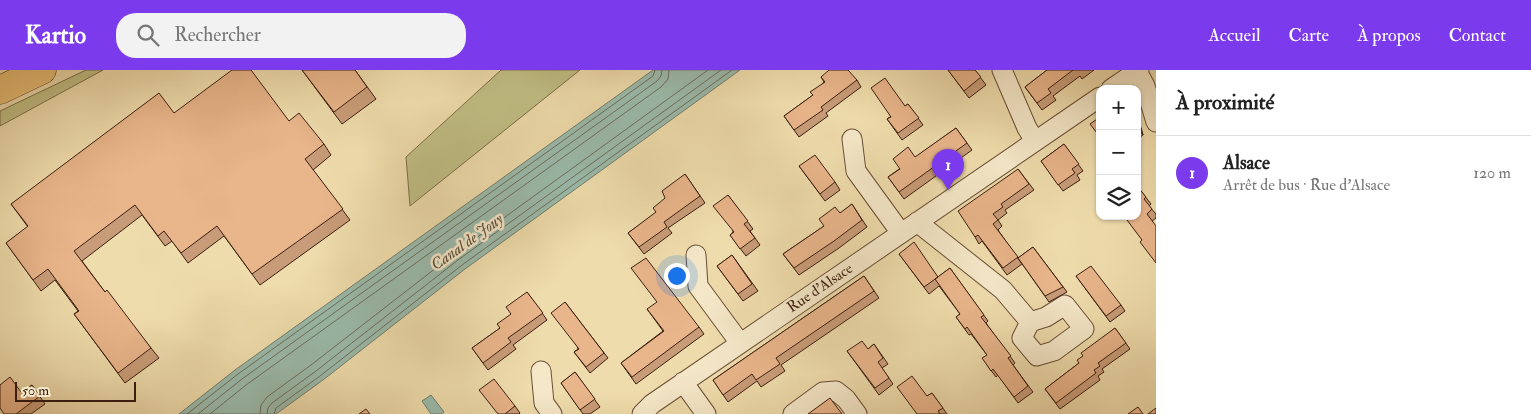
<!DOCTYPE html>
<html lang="fr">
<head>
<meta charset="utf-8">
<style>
  body { margin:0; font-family:"IM FELL Double Pica",serif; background:#f2f2f2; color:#222 }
  .controls { position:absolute; right:15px; top:15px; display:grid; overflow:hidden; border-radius:10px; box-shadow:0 1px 4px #0004 }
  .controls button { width:45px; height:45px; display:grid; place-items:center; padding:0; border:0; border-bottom:1px solid #e0e0e0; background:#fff; color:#222; font:25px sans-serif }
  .scale { position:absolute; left:15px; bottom:12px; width:121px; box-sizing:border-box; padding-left:5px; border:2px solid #3c1f0f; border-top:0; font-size:14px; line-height:18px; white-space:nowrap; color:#3c1f0f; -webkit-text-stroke:4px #f5e8c9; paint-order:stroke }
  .you { position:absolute; left:676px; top:205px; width:18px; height:18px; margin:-12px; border:4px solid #fff; border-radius:50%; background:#1a73e8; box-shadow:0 0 0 8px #1a73e833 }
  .badge { display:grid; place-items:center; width:32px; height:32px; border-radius:50%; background:#7c3aed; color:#fff; font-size:16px; font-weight:700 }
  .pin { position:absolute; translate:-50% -41px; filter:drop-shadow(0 1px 2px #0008) }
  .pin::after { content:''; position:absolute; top:26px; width:18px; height:15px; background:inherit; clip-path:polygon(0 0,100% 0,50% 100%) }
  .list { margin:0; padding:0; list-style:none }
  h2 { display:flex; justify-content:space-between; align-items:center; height:65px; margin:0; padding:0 20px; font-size:21px }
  h2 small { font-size:16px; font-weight:400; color:#767676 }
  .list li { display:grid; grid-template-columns:32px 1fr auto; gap:15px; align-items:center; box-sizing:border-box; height:75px; padding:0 20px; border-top:1px solid #e0e0e0 }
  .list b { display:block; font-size:19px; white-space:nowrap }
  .list p { margin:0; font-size:16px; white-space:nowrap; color:#767676 }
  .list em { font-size:16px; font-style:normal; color:#767676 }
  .icon { flex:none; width:28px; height:28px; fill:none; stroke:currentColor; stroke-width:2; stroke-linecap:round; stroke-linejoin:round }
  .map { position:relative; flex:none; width:1156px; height:344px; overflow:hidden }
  header { display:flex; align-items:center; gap:30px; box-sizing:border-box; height:70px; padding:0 25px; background:#7c3aed; color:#fff }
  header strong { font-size:24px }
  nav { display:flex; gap:28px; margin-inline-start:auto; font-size:18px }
  .search { width:350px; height:45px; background:#f2f2f2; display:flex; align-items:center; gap:12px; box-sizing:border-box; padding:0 18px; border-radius:20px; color:#767676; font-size:19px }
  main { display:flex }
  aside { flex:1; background:#fff }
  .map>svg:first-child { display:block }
</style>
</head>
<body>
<header>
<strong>Kartio</strong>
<div class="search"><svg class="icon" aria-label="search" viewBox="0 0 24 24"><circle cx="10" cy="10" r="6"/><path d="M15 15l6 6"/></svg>Rechercher</div>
<nav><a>Accueil</a><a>Carte</a><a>À propos</a><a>Contact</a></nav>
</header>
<main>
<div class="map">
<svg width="1156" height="344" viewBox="0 0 1156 344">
  <rect width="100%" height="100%" fill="#efdcac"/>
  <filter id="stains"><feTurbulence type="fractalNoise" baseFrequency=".004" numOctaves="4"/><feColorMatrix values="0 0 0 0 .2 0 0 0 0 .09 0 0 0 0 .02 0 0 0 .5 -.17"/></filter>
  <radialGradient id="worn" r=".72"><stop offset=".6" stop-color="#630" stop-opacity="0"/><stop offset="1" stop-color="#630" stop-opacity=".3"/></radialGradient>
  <path fill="#c0be84" stroke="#7e6e4a" d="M86 0H103L0 56V41Z
    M501 0H580L410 136 406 87Z"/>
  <path fill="#9abbac" stroke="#747d6d" d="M653 0H740L465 199 323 310 276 344H179L235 300Z
    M431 325 444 342 441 344H431L422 331Z"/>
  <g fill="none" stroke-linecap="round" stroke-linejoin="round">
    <path stroke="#6b6d5e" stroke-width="1" d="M187 344 238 304 653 6 655 0
      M198 344 242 309 657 11 661 6 662 0
      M210 344 246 315 661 17 668 9 669 0
      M260 344 261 335 267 327 311 295 454 184 708 0
      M267 344 268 338 272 333 316 301 458 190 721 0
      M274 344 276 338 320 306 462 195 732 0"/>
    <g stroke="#694e36" stroke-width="21">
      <path id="minor" d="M1002 0 1027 58 1035 71
        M1137 1 1145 16 1156 52
        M1111 19 1139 0
        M852 69 856 101 901 163
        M917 152 1003 220 1030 252
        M696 185 698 216 740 273
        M1065 235 1084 259 1054 281 1037 286 1022 268 1030 252 1046 247Z
        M541 301 544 333 552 344
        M683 312 706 344
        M642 344 652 334 1100 27
        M793 344 823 322 836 321 846 329 857 344"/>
    </g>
    <g stroke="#3c1f0f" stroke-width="29">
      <path id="motorway" d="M0 20 42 0"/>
    </g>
    <use href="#minor" stroke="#f5e8c9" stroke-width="19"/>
    <use href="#motorway" stroke="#e8be76" stroke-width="28"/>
  </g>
  <path fill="#c89c78" stroke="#3c1f0f" d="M302 0H355L376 29 342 54Z
    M948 0H975L986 15 969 28Z
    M1047 0H1094L1082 9 1080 6 1053 26 1056 30 1042 40 1025 17Z
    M821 7 857 10 861 17 826 43 828 46 799 67 784 46 813 25 824 12Z
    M908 34 923 55 902 70 887 49Z
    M174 43 289 51 324 74 331 85 313 100 350 150 260 215 224 166 188 193 172 171 165 176 142 145 82 191 105 222 151 278 159 288 125 313 74 244 78 241 55 210 41 221 6 173 28 157 11 134Z
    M1137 45 1143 65 1137 69Z
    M956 58 972 80 904 129 888 107Z
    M1064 74 1083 101 1077 105 1080 110 1063 121 1041 91Z
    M799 96 835 112 840 120 825 131Z
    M1018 99 1034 120 1005 140 1007 143 998 150 1002 156 998 160 1022 194 1007 205 982 171 979 174 975 167Z
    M685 104 705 133 668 158 672 163 644 184 628 163 656 143 665 128Z
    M1137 116 1151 134 1149 136 1156 144V148L1152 151 1142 170Z
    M728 125 753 159 750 161 760 175 746 186 730 165 733 162Z
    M852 134 867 157 839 178 799 205 783 184 824 156Z
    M1033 177 1067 222 1049 232 1018 188Z
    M899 184 938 207 950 198 988 251 986 253 1015 293 1013 295 1033 322 1018 333 998 305 996 307 987 295V285L971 264 969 265 956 247 960 244 939 216 929 224Z
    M732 185 758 221 743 231 717 196Z
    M864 206 879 228 781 295 785 301 761 317 757 311 728 332 713 310Z
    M1076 206 1121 235 1125 241 1110 252Z
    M527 222 547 250 513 275 516 279 488 300 472 278 500 258 511 244Z
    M565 232 608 288 590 303 574 282 578 279Z
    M647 239 699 257 704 264 636 314 621 293 663 261Z
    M1115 258 1130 279 1102 299 1104 302 1098 306 1100 310 1060 339 1045 319 1079 293 1083 286Z
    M874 274 888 294 882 298 893 314 879 325 847 281 868 279Z
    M575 302 600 337 590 344H583L561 313Z
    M32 315 45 334 31 344H4L21 322Z
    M932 323 947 344H917L927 326Z
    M515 336 520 343 519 344H497Z"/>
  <path fill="#a37f61" stroke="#3c1f0f" d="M1137 45 1143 65 1138 58 1137 54Z"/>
  <path fill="#e9b58b" stroke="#3c1f0f" d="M232 0H251L289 51 299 43 324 74 305 89 343 139 252 204 217 156 181 183 164 161 158 166 135 135 74 181 105 222 107 220 151 278 118 303 74 244 79 241 48 199 33 210 6 173 28 156 11 134 159 23 174 43Z
    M302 0H355L367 17 334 42Z
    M829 0H848L857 10 821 37 823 40 794 60 784 46 813 25 810 22 825 12 821 7Z
    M948 0H975L981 7 964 21Z
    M1047 0H1073L1048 19 1051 23 1037 33 1025 17Z
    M885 8 905 36 908 34 919 48 898 63 887 49 891 47 871 18Z
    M1100 47V67L1090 54Z
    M956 58 967 73 899 122 888 107 900 99 893 89 908 77 915 87Z
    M1064 74 1079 94 1072 99 1075 103 1058 115 1041 91Z
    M815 85 835 112 820 124 799 96Z
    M1018 99 1029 114 1001 134 1003 137 993 144 998 150 993 154 1018 187 1003 198 978 165 975 167 958 141Z
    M685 104 700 126 664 152 667 157 639 177 628 163 656 142 653 138 665 128 662 121Z
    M1137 116 1146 127 1144 129 1152 139 1147 144 1156 156V193L1140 172 1142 170 1124 146H1137Z
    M728 125 748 151 744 154 755 168 740 179 730 165 734 162 713 136Z
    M852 134 862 150 834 171 794 198 783 184 824 156 819 149 835 137 840 143Z
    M914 172 938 207 924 217 899 184Z
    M1033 177 1063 217 1045 226 1018 188Z
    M732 185 752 214 738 224 717 196Z
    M646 188 699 257 632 307 621 293 664 261 647 239 657 232 631 198Z
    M1091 196 1121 235 1106 246 1076 206Z
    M950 198 984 245 981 247 1011 286 1008 288 1028 316 1014 327 993 299 991 301 982 288 987 285 967 257 965 259 956 247 960 244 935 209Z
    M864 206 874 221 776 288 780 294 756 310 752 304 723 325 713 310Z
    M527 222 543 243 508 268 511 272 483 293 472 278 500 258 497 254 511 244 506 237Z
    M565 232 604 283 586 297 574 282 579 279 551 243Z
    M1115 258 1126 273 1098 293 1100 296 1094 300 1096 303 1056 333 1045 319 1079 293 1077 290 1083 286 1081 283Z
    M862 271 868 279 874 274 883 288 878 292 889 308 875 318 847 281Z
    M575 302 595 329 580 340 561 313Z
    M912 306 927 326 932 323 943 338 938 341 940 344H917L897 317Z
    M10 307 21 322 32 315 40 326 16 344H4L0 338V315Z
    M494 309 515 336 505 344H498L479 320Z
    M830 328 842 344H808Z
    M1138 337 1143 344H1128Z
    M1156 338V344H1148Z
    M366 339 370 344H359Z"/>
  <g text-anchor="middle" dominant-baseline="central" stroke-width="5" stroke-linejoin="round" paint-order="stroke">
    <g font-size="15" fill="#3c1f0f" stroke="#f5e8c9">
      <text transform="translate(820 218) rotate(-34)">Rue d'Alsace</text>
    </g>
    <g font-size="16" font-style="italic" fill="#584e3e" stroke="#f5e8c9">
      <text transform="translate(467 172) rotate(-36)">Canal de Jouy</text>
    </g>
  </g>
  <rect width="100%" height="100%" filter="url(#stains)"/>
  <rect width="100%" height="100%" fill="url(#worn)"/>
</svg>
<div class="controls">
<button>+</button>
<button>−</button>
<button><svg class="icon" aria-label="layers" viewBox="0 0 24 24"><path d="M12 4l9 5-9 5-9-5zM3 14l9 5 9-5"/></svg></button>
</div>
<div class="scale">50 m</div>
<div class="you"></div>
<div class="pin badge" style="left:948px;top:120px">1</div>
</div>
<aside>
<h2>À proximité<small></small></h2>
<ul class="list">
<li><span class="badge">1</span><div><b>Alsace</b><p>Arrêt de bus · Rue d'Alsace</p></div><em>120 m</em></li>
</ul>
</aside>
</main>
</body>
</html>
